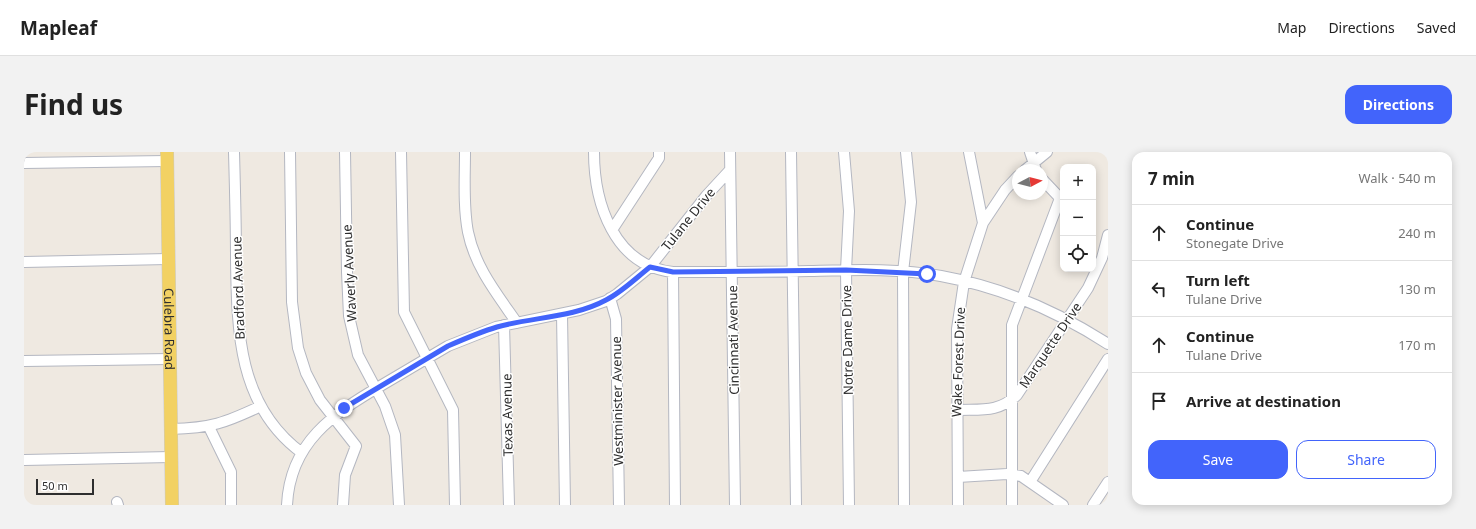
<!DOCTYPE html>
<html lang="en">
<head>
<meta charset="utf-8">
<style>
  body { margin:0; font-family:"Noto Sans",sans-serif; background:#f2f2f2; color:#222 }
  .controls { position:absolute; right:12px; top:12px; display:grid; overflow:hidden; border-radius:8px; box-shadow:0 2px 10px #0003 }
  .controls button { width:36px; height:36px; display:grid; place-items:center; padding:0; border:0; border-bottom:1px solid #e0e0e0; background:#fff; color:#222; font:20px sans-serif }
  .compass { position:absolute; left:988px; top:12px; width:36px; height:36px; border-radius:50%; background:#fff; box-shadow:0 2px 10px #0003; rotate:83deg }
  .scale { position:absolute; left:12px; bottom:10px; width:58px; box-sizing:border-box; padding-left:4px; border:2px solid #2e2e2e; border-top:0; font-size:11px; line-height:14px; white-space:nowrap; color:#2e2e2e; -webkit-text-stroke:3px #fff; paint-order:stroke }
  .stop { position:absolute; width:12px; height:12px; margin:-9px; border:3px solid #4264fb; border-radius:50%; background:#fff }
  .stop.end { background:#4264fb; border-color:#fff; box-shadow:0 1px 4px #0008 }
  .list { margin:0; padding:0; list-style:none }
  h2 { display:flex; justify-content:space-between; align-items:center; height:52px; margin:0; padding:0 16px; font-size:17px }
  h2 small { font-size:13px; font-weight:400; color:#767676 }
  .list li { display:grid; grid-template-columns:26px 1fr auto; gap:12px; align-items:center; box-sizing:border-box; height:56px; padding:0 16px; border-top:1px solid #e0e0e0 }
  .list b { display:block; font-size:15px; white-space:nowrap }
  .list p { margin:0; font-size:13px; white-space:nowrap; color:#767676 }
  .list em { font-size:13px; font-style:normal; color:#767676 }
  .actions { display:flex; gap:8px; padding:12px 16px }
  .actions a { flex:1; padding:9px 0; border:1px solid #4264fb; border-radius:12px; text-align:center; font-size:14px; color:#4264fb }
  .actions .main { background:#4264fb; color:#fff }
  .icon { flex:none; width:22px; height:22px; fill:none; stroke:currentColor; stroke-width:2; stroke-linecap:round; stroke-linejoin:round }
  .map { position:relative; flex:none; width:1084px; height:353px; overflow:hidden; border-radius:12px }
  header { display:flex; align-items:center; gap:24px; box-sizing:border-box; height:56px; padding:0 20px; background:#fff; border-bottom:1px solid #e0e0e0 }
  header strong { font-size:19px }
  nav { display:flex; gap:22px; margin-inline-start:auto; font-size:14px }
  .intro { display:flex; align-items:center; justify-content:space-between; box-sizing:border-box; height:96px; padding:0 24px }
  h1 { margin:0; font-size:28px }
  .button { padding:10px 18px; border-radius:12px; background:#4264fb; color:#fff; font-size:14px; font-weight:700 }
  main { display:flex; gap:24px; padding:0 24px }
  aside { flex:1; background:#fff; border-radius:12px; box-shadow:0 2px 10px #0003 }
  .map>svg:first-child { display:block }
</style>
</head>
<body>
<header>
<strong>Mapleaf</strong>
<nav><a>Map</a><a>Directions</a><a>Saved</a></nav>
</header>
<div class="intro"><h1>Find us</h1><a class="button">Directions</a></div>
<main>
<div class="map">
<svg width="1084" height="353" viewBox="0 0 1084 353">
  <rect width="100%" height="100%" fill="#efe9e1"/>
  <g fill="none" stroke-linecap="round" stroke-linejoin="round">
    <g stroke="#b4b7c1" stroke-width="12">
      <path id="minor" d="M210 0C211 36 212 71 212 107 213 179 214 254 278 301
        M266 0 268 150 274 196 282 221 296 248 332 294 321 323 319 353
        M321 0 323 120 325 164 334 203 361 254 371 283 375 353
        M377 0 380 160 429 258 431 353
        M441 0C441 26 439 54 444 80 451 115 473 142 493 171
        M570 0C570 51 590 114 649 120 694 120 739 120 785 119 828 118 874 116 917 124 977 135 1033 159 1084 192
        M706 0 711 353
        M767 0 772 353
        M820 0 825 59 822 118 825 353
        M1006 0 1012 18
        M0 11 143 9
        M1001 18 1023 0
        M959 71 981 38 994 24
        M588 78 635 6V0
        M0 110 144 107
        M649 120 651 353
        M586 146 592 167 595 353
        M538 162 541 353
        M480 173 485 353
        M0 209 146 207
        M933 258C957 257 974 261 993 243L1064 136 1078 106 1084 83
        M185 275 207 320V353
        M147 277C187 276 201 271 237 254
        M0 308 147 305
        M934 325 983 322 997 324 1039 353
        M1006 330 1084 207
        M93 350 94 353
        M263 353C266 290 309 262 358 233 380 220 402 207 424 194L472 175 555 158 582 149 593 142 626 115 682 44 706 18
        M880 353 879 120 887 50 882 0
        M934 353 933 177 940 130 959 71 945 0
        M988 353V173L1036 46 1018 27
        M1069 353 1084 330"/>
    </g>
    <g stroke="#c9c9c9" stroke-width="14">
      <g id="major">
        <path id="s1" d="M143 0 148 353"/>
      </g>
    </g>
    <use href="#minor" stroke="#fff" stroke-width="10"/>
    <use href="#major" stroke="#f2d163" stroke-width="13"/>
  </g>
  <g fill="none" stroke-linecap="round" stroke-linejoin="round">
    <path stroke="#4264fb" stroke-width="5" d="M320 256 424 194C440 187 456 180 473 175 508 165 549 166 582 148 598 140 612 126 626 115L649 120 822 118 903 122"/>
  </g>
  <g text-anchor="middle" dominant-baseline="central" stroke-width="3" stroke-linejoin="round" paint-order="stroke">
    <g font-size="13" fill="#2e2e2e" stroke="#fff">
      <text transform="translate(664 67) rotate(-51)">Tulane Drive</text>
      <text transform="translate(325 121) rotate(-93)">Waverly Avenue</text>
      <text transform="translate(214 136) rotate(-92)">Bradford Avenue</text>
      <text stroke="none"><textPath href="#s1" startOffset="177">Culebra Road</textPath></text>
      <text transform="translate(709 188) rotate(-91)">Cincinnati Avenue</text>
      <text transform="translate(823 188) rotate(-91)">Notre Dame Drive</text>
      <text transform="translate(1026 193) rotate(-56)">Marquette Drive</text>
      <text transform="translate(934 210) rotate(-88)">Wake Forest Drive</text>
      <text transform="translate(593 249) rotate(-91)">Westminister Avenue</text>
      <text transform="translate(483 263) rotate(-91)">Texas Avenue</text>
    </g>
  </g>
</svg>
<div class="controls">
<button>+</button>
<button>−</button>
<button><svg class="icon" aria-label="locate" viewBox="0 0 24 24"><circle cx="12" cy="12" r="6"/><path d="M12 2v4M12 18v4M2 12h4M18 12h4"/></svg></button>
</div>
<svg class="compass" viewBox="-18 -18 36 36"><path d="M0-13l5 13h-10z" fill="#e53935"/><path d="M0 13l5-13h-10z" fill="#767676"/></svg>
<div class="scale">50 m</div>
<div class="stop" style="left:903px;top:122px"></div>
<div class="stop end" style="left:320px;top:256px"></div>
</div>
<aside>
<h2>7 min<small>Walk · 540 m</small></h2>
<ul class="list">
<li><svg class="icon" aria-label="ahead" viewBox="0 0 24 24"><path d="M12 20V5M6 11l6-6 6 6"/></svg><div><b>Continue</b><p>Stonegate Drive</p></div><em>240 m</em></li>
<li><svg class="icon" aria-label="left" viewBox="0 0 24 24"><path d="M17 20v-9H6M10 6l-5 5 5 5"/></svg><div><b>Turn left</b><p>Tulane Drive</p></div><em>130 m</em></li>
<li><svg class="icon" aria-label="ahead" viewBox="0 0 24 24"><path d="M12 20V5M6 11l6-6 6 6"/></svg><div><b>Continue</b><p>Tulane Drive</p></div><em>170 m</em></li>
<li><svg class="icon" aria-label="arrive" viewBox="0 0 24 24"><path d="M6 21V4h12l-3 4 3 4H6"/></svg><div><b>Arrive at destination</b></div></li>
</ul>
<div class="actions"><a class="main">Save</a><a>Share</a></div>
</aside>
</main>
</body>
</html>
